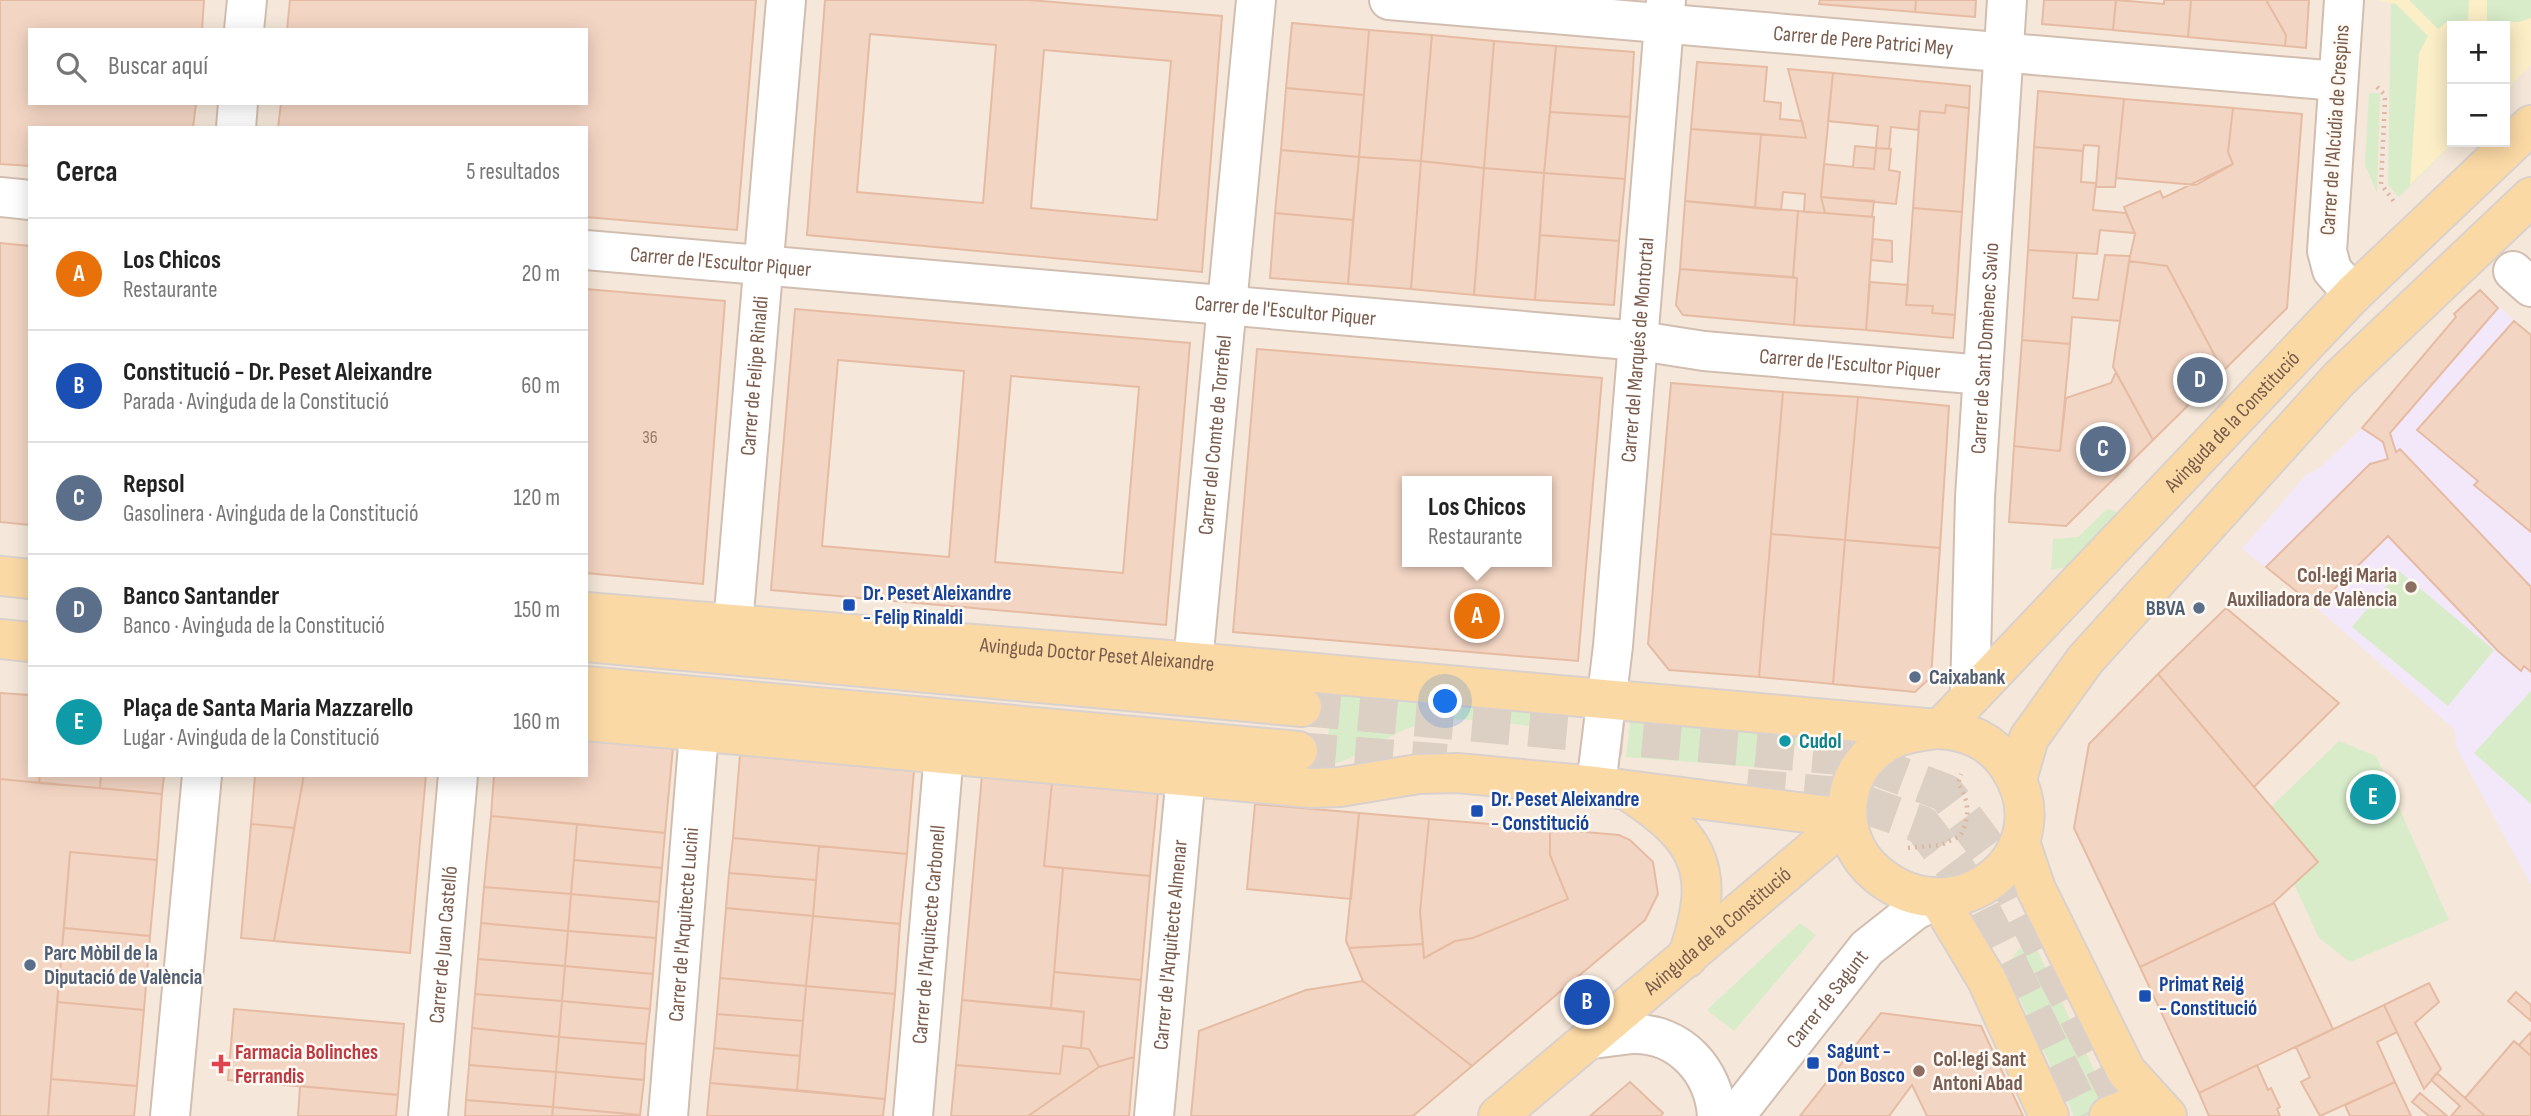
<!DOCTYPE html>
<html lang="es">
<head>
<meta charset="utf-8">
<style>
  body { margin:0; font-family:"Sofia Sans Condensed",sans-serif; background:#f6f6f6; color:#222 }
  .controls { position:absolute; right:21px; top:21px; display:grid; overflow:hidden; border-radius:0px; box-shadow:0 4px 18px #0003 }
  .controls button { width:63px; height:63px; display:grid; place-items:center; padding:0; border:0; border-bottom:2px solid #e0e0e0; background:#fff; color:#222; font:35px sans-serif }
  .you { position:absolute; left:1446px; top:702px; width:24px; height:24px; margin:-18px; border:5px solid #fff; border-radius:50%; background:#1a73e8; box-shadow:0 0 0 10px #1a73e833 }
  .badge { display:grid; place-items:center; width:46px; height:46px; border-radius:50%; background:#b45309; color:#fff; font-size:23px; font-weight:700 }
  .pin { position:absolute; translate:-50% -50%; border:4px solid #fff; box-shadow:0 2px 7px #0006 }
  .popup { position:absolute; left:1402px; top:476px; width:150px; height:91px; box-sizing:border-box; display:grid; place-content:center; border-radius:0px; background:#fff; filter:drop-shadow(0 2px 5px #0005); font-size:23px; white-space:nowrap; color:#767676 }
  .popup b { font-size:26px; color:#222 }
  .popup::after { content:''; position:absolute; left:50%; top:100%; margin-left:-14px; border:14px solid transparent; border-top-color:#fff }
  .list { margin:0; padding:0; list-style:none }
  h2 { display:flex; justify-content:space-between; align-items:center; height:91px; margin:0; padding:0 28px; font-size:30px }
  h2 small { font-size:23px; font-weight:400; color:#767676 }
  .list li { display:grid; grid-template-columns:46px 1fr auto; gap:21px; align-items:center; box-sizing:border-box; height:112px; padding:0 28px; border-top:2px solid #e0e0e0 }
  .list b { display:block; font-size:26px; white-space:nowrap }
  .list p { margin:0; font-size:23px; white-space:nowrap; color:#767676 }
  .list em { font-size:23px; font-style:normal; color:#767676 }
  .icon { flex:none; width:38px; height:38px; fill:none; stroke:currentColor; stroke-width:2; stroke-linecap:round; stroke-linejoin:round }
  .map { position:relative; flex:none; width:2531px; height:1116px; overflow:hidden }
  .search { position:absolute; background:#fff; box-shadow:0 4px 18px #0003; left:28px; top:28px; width:560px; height:77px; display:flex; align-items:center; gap:18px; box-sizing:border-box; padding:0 24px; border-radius:0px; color:#767676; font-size:26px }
  .panel { position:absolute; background:#fff; box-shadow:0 4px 18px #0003; left:28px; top:126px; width:560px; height:651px; border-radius:0px }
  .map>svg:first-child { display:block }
</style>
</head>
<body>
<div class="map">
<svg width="2531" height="1116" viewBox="0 0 2531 1116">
  <rect width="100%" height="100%" fill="#fdf6ec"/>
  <path fill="#f5e8da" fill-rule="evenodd" d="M0 0H2531V1116H0ZM2452 26H2505V142H2452ZM30 30H586V103H30ZM30 128H586V775H30ZM1407 481H1547V562H1407Z"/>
  <path fill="#f3e8fa" d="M2480 290 2531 335V885L2456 747 2455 730 2316 607 2242 549 2306 475 2321 467 2362 428 2456 317 2454 314Z"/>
  <path fill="#d8ecc9" d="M2377 0H2531V65L2505 26H2452L2454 142 2399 197 2388 185 2391 1Z
    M2369 93H2380L2377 193 2365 165Z
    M2107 509 2127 515 2072 566 2051 570 2053 539 2078 537Z
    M2399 571 2494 650 2448 706 2352 627Z
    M1333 687 1525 706 1556 721 1557 725 1549 729C1501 723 1450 710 1404 730 1375 743 1358 759 1325 766Z
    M2531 691V804L2474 753Z
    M1631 714 1818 728 1768 768 1626 757Z
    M2339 741 2376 756 2449 920 2350 962 2319 938 2294 884 2318 862 2271 807Z
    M1800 923 1816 935 1734 1031 1707 1010Z
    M2030 935 2110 1103 2087 1116H2074L2005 967Z"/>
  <path fill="#fcefc7" d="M2377 0H2409L2438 29 2447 22 2468 20 2469 0H2487V21L2519 22 2531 18V65L2505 91V26H2452L2454 142 2410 185 2419 53 2428 36 2396 4Z"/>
  <path fill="#f3d5c3" stroke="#e6bba3" stroke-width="2" fill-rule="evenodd" d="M0 0H204L202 30H30V103H196L193 128H30V166L0 164Z
    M290 0H756L737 230 586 217V128H278L281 103H586V30H287Z
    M825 0H1029L1222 16 1202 272 807 235ZM870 34 996 45 983 203 857 192ZM1044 50 1171 61 1157 220 1031 208Z
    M1820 0H1916L1915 12 1819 4Z
    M1916 0H1976L1975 17 1915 12Z
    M2044 0H2116L2113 30 2042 24Z
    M2116 0 2164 4V0H2191L2188 37 2113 30Z
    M2191 0H2266L2286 35 2285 46 2188 37Z
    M2266 0H2309L2306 48 2285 46 2286 35Z
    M1292 23 1369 30 1364 95 1286 88Z
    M1369 30 1432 35 1421 161 1359 157Z
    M1432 35 1494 41 1484 168 1421 161Z
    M1494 41 1556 46 1544 173 1484 168Z
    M1556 46 1634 52 1630 117 1550 112Z
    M1697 62 1767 67 1764 101 1781 103 1780 119 1802 121 1806 138 1691 129Z
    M1788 69 1833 73 1821 197 1825 213 1804 212 1805 194 1783 192 1781 210 1755 208 1761 134 1806 138Z
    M1833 73 1970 86 1969 108 1946 105 1945 113 1920 111 1918 130 1891 127 1889 149 1876 148 1878 126 1828 121Z
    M1286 88 1364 95 1359 157 1281 150Z
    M2038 91 2124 99 2115 187H2096L2099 146 2084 145 2083 151 2034 147Z
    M2124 99 2233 108 2228 152 2233 164 2196 185 2116 178Z
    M1946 105 1969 108 1962 212 1913 208 1920 111 1945 113Z
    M2233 108 2302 114 2287 308 2223 371 2167 266 2129 261 2135 234 2124 207 2160 191 2163 198 2233 164 2228 152Z
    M1550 112 1630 117 1625 179 1544 173Z
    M1691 129 1761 134 1755 208 1685 201Z
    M1855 146 1876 148 1874 169 1853 167Z
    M2034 147 2083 151 2081 182 2096 183 2093 210 2126 213 2135 233 2100 230 2097 254 2028 250Z
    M1876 148 1891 149 1889 170 1900 172 1896 204 1821 197 1824 164 1874 169Z
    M1281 150 1359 157 1353 220 1275 213Z
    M1359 157 1421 161 1411 289 1348 284Z
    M1421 161 1484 168 1474 295 1411 289Z
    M1484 168 1544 173 1535 300 1474 295Z
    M1544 173 1625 179 1619 241 1540 235Z
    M1821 197 1874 201 1872 217 1825 213Z
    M1685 201 1798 211 1793 277 1680 269Z
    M1913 208 1962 212 1955 315 1932 313 1933 306 1906 305Z
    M1798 211 1874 217 1866 330 1794 325 1797 278 1793 277Z
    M1275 213 1353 220 1348 284 1270 278Z
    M1540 235 1619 241 1614 305 1535 300Z
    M1873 239 1892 241V262L1871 260Z
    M0 243 30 246V525L0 522Z
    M2028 250 2077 253 2073 298 2098 300 2105 255 2130 256 2120 321 2072 317 2070 344 2022 340Z
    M2129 261 2167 266 2223 371 2153 440 2113 367Z
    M1680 269 1797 278 1794 325 1683 315 1676 305Z
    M1870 282 1908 285 1906 305 1933 306 1932 313 1955 315 1953 338 1866 330Z
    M586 289 725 301 703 584 586 573Z
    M2480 290 2498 308 2390 433 2396 452 2400 449 2531 587V672L2524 666 2521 671 2498 651 2388 536 2316 607 2266 567 2370 464 2388 459 2383 442 2362 428 2456 317 2454 314Z
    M795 309 1190 343 1166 625 771 590ZM838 360 964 371 949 557 822 546ZM1011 376 1139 387 1123 573 995 562Z
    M2514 321 2531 335V532L2474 485 2478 481 2417 430Z
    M2022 340 2070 344 2060 451 2014 446Z
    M1257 349 1602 378 1578 661 1233 632ZM1407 481H1547V562H1407Z
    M2116 372 2153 440 2066 526 2009 522 2014 446 2060 451 2066 398 2111 383Z
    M1671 383 1783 392 1759 677 1669 670 1648 644Z
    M1783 392 1858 397 1845 540 1771 534Z
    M1858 397 1949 406 1940 548 1845 540Z
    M1771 534 1845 540 1833 684 1759 677Z
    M1845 540 1940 548 1931 677 1915 692 1833 684Z
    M2226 608 2339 703 2254 787 2158 674Z
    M2158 674 2318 862 2272 904 2140 967 2074 828 2089 744Z
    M0 693 30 695V775H40L39 783 0 779Z
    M586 740 673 747 665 833 491 816 494 775H586Z
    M740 755 914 771 907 854 733 838Z
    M40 775H101L100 788 39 783Z
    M101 775H164L162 794 100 788Z
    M255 775H304L294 828 251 824Z
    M304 775H426L410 953 274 941Z
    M982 775 1052 782 1044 866 1063 868 1051 1008 962 1000Z
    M0 779 162 794 157 860 70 852 48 1116H0Z
    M1052 782 1158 792 1150 876 1044 866Z
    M1255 804 1359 813 1351 899 1247 889Z
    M1359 813 1429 819 1420 912 1423 944 1349 948 1346 941Z
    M491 816 577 824 571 894 484 887Z
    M1429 819 1550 829V855L1568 899 1473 938 1455 941 1424 958 1420 912Z
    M251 824 294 828 274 941 241 938Z
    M577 824 665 833 662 868 574 860Z
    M1550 829 1619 835 1630 840 1653 862 1658 894 1645 920 1472 1066 1363 981 1349 948 1423 944 1424 958 1455 941 1473 938 1568 899 1550 855Z
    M733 838 819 846 816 880 729 873Z
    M819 846 907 854 900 924 813 916Z
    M70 852 157 860 150 936 64 928Z
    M574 860 662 868 659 902 571 894Z
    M1063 868 1150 876 1141 980 1054 972Z
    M729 873 816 880 813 916 726 908Z
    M484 887 571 894 568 931 481 923Z
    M571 894 659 902 656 938 568 931Z
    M2274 903 2333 1029 2199 1093 2140 967Z
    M726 908 813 916 806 986 720 978Z
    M813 916 900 924 895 994 806 986Z
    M481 923 568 931 565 966 478 959Z
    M64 928 150 936 144 1010 57 1002Z
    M568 931 656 938 653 974 565 966Z
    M478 959 565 966 562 1001 475 994Z
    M565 966 653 974 650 1009 562 1001Z
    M1054 972 1141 980 1134 1057 1099 1067 1089 1049 1081 1048 1084 1012 1051 1008Z
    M720 978 806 986 803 1021 717 1014Z
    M1363 981 1472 1066 1413 1116H1191L1199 1031 1306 990Z
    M2429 983 2439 1002 2415 1023 2441 1069 2424 1089 2384 1005Z
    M806 986 895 994 885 1099 797 1090Z
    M2516 992 2531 1005V1021L2508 1001Z
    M475 994 562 1001 559 1037 472 1028Z
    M962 1000 1084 1012 1081 1048 1063 1046 1060 1074 956 1065Z
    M562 1001 650 1009 646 1044 559 1037Z
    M57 1002 144 1010 137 1086 51 1079Z
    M2384 1005 2397 1032 2377 1042 2395 1082 2320 1116 2301 1082 2310 1077 2296 1047Z
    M234 1009 404 1024 398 1095 228 1080Z
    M1881 1013 1981 1026 2023 1116H1927L1912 1085 1889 1116H1800Z
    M717 1014 803 1021 800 1056 714 1048Z
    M472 1028 559 1037 556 1072 469 1065Z
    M2531 1032V1056L2519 1045Z
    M559 1037 646 1044 644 1080 556 1072Z
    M2514 1041 2531 1056V1116H2485L2465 1098Z
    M1063 1046 1089 1049 1099 1067 1028 1116H951L956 1065 1060 1074Z
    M714 1048 800 1056 797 1090 710 1083Z
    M1134 1057 1129 1116H1028L1099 1067Z
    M469 1065 556 1072 553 1107 466 1100Z
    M2257 1065 2268 1090 2271 1088 2280 1107 2277 1109 2280 1116H2209L2199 1093Z
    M556 1072 644 1080 640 1115 553 1107Z
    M2437 1073 2465 1098 2485 1116H2451L2460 1106 2431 1080Z
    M51 1079 137 1086 134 1116H48Z
    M1630 1082 1663 1113 1661 1116H1590Z
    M2395 1082 2411 1116H2350L2345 1105Z
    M710 1083 885 1099 883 1116H707Z
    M300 1086 398 1095 396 1116H298Z
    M2420 1093 2447 1116H2429L2412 1102Z
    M466 1100 553 1107 552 1116H465Z
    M553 1107 640 1115V1116H552Z"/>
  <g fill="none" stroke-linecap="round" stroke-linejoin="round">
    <path stroke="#dcd0c4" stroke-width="38" stroke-dasharray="38 19" stroke-linecap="butt" d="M1302 707 1851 757 1946 793 2002 868 2129 1116
      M1298 751 1446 763
      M1747 788 1841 796 1922 825 1972 891 2084 1116"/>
    <g stroke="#d1beb0" stroke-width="42">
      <g id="minor">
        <path id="s1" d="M1389 0 2338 81"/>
        <path d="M2344 0 2327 251 2332 270 2353 294"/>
        <path d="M244 30 247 0"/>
        <path d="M236 128 238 103"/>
        <path d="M0 197 30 200"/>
        <path id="s2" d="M586 250 1640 341 1704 351 1983 375"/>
        <path d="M2513 271 2531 287"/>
        <path id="s3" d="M733 625 786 0"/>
        <path id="s4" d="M1193 662 1256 0"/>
        <path id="s5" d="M1970 696 1975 497 2007 0"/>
        <path id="s6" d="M1596 786 1613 646 1666 0"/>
        <path d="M1590 1039C1604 1038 1619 1035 1633 1034 1680 1033 1714 1071 1717 1116"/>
        <path d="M170 1116 202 775"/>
        <path id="s7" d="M428 1116 458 775"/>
        <path id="s8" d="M668 1116 699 733"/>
        <path id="s9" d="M913 1116 944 753"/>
        <path id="s10" d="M1154 1116 1186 775"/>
        <path id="s11" d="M1735 1116 1867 948 1914 911 1935 900"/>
      </g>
    </g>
    <g stroke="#dad1cd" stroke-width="42">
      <g id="major">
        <path d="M0 576 30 579"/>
        <path id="s12" d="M586 612 1193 662 1937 729"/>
        <path d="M0 639 30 642"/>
        <path d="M586 642 1302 707"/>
        <path d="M586 686 1298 751"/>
        <path d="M586 721 1311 788 1340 787 1418 774 1457 773 1596 786 1845 818"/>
        <path d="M1937 729C1967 730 1993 742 2009 767 2065 851 1958 941 1877 874 1831 836 1839 763 1895 738 1909 732 1923 731 1937 729Z"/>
        <path id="s13" d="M1940 729 2353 294 2531 125"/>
        <path d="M2017 779 2029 738 2085 660 2339 379 2531 197"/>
        <path d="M1631 793C1704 841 1716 875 1687 958"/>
        <path d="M2020 842 2036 889 2126 1071 2167 1116"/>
        <path d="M1939 900 1987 980 2049 1116"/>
        <path id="s14" d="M1498 1116 1846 822"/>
        <path d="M2109 1116 2135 1105 2158 1109"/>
      </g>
    </g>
    <path stroke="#d9b8a5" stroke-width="4.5" stroke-dasharray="2 5" stroke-linecap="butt" d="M2377 87 2384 94 2385 100 2381 184 2395 203
      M1908 848 1941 845 1960 836C1971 816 1969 802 1958 783L1961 774"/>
    <use href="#minor" stroke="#fff" stroke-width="38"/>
    <use href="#major" stroke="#fbd9a5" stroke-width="38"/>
  </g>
  <g fill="#8d6e63" stroke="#fffaf3" stroke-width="2.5">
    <circle cx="2411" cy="587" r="7"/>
    <circle cx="1919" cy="1071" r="7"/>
  </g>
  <g fill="#1a4fb4" stroke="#fffaf3" stroke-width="2.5">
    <rect x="842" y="598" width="14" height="14" rx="3.5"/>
    <rect x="1470" y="804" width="14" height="14" rx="3.5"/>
    <rect x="2138" y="989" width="14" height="14" rx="3.5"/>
    <rect x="1806" y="1056" width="14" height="14" rx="3.5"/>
  </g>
  <g fill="#5c6f8a" stroke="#fffaf3" stroke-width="2.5">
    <circle cx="2199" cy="608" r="7"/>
    <circle cx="1915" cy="677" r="7"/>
    <circle cx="30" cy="965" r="7"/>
  </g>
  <circle fill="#0f9aa8" stroke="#fffaf3" stroke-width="2.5" cx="1785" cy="741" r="7"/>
  <path fill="#e0444e" stroke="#fffaf3" stroke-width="2.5" d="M217.5 1053.5h7v7h7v7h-7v7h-7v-7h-7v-7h7z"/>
  <g text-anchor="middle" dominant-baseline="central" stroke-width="5" stroke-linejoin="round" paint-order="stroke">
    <g font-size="18" fill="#987a6a">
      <text x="650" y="437">36</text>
    </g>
    <g font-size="21" fill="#7a5c4d" stroke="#fffaf3">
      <text stroke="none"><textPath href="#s1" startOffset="476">Carrer de Pere Patrici Mey</textPath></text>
      <text transform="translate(2335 130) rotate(-86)">Carrer de l'Alcúdia de Crespins</text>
      <text stroke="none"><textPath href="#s2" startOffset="135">Carrer de l'Escultor Piquer</textPath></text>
      <text stroke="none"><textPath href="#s2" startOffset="702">Carrer de l'Escultor Piquer</textPath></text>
      <text stroke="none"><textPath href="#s5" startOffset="348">Carrer de Sant Domènec Savio</textPath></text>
      <text stroke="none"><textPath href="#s6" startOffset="438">Carrer del Marqués de Montortal</textPath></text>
      <text stroke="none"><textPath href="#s2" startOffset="1269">Carrer de l'Escultor Piquer</textPath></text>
      <text stroke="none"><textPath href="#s3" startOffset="250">Carrer de Felipe Rinaldi</textPath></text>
      <text stroke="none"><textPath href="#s13" startOffset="424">Avinguda de la Constitució</textPath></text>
      <text stroke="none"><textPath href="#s4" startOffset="228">Carrer del Comte de Torrefiel</textPath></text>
      <text stroke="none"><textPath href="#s12" startOffset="513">Avinguda Doctor Peset Aleixandre</textPath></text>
      <text stroke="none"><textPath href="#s8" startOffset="192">Carrer de l'Arquitecte Lucini</textPath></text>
      <text stroke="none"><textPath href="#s14" startOffset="287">Avinguda de la Constitució</textPath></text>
      <text stroke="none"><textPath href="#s9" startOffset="182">Carrer de l'Arquitecte Carbonell</textPath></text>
      <text stroke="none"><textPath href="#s7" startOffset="172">Carrer de Juan Castelló</textPath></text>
      <text stroke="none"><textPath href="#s10" startOffset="172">Carrer de l'Arquitecte Almenar</textPath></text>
      <text stroke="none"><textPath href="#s11" startOffset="149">Carrer de Sagunt</textPath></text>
    </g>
    <g font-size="21" font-weight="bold" fill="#785e54" stroke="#fffaf3" text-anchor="end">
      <text x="2397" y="575">Col·legi Maria<tspan x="2397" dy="24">Auxiliadora de València</tspan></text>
      <text x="1933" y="1059" text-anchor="start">Col·legi Sant<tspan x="1933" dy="24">Antoni Abad</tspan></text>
    </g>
    <g font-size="21" font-weight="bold" fill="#164399" stroke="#fffaf3" text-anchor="start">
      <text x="863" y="593">Dr. Peset Aleixandre<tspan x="863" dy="24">- Felip Rinaldi</tspan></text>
      <text x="1491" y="799">Dr. Peset Aleixandre<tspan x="1491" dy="24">- Constitució</tspan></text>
      <text x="2159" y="984">Primat Reig<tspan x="2159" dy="24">- Constitució</tspan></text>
      <text x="1827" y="1051">Sagunt -<tspan x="1827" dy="24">Don Bosco</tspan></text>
    </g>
    <g font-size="21" font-weight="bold" fill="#4e5e75" stroke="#fffaf3" text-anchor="start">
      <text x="2185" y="608" text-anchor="end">BBVA</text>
      <text x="1929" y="677">Caixabank</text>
      <text x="44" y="953">Parc Mòbil de la<tspan x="44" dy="24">Diputació de València</tspan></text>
    </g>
    <g font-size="21" font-weight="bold" fill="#0d838f" stroke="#fffaf3" text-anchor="start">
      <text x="1799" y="741">Cudol</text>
    </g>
    <g font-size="21" font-weight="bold" fill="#be3a42" stroke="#fffaf3" text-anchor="start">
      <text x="235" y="1052">Farmacia Bolinches<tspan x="235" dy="24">Ferrandis</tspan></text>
    </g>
  </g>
</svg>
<div class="controls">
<button>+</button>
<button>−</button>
</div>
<div class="you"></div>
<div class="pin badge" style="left:1477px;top:616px;background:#e8710a">A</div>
<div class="popup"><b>Los Chicos</b>Restaurante</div>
<div class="pin badge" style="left:1587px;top:1002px;background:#1a4fb4">B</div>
<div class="pin badge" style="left:2103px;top:449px;background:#5c6f8a">C</div>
<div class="pin badge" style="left:2200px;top:380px;background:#5c6f8a">D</div>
<div class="pin badge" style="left:2373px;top:797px;background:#0f9aa8">E</div>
<div class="search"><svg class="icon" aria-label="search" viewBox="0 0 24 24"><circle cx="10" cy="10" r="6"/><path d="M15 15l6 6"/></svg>Buscar aquí</div>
<section class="panel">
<h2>Cerca<small>5 resultados</small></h2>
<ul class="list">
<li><span class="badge" style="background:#e8710a">A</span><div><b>Los Chicos</b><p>Restaurante</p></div><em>20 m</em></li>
<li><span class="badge" style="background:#1a4fb4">B</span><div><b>Constitució - Dr. Peset Aleixandre</b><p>Parada · Avinguda de la Constitució</p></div><em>60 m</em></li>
<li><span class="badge" style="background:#5c6f8a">C</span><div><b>Repsol</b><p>Gasolinera · Avinguda de la Constitució</p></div><em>120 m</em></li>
<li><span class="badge" style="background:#5c6f8a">D</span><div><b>Banco Santander</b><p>Banco · Avinguda de la Constitució</p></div><em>150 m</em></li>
<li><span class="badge" style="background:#0f9aa8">E</span><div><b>Plaça de Santa Maria Mazzarello</b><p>Lugar · Avinguda de la Constitució</p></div><em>160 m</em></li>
</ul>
</section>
</div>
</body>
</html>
